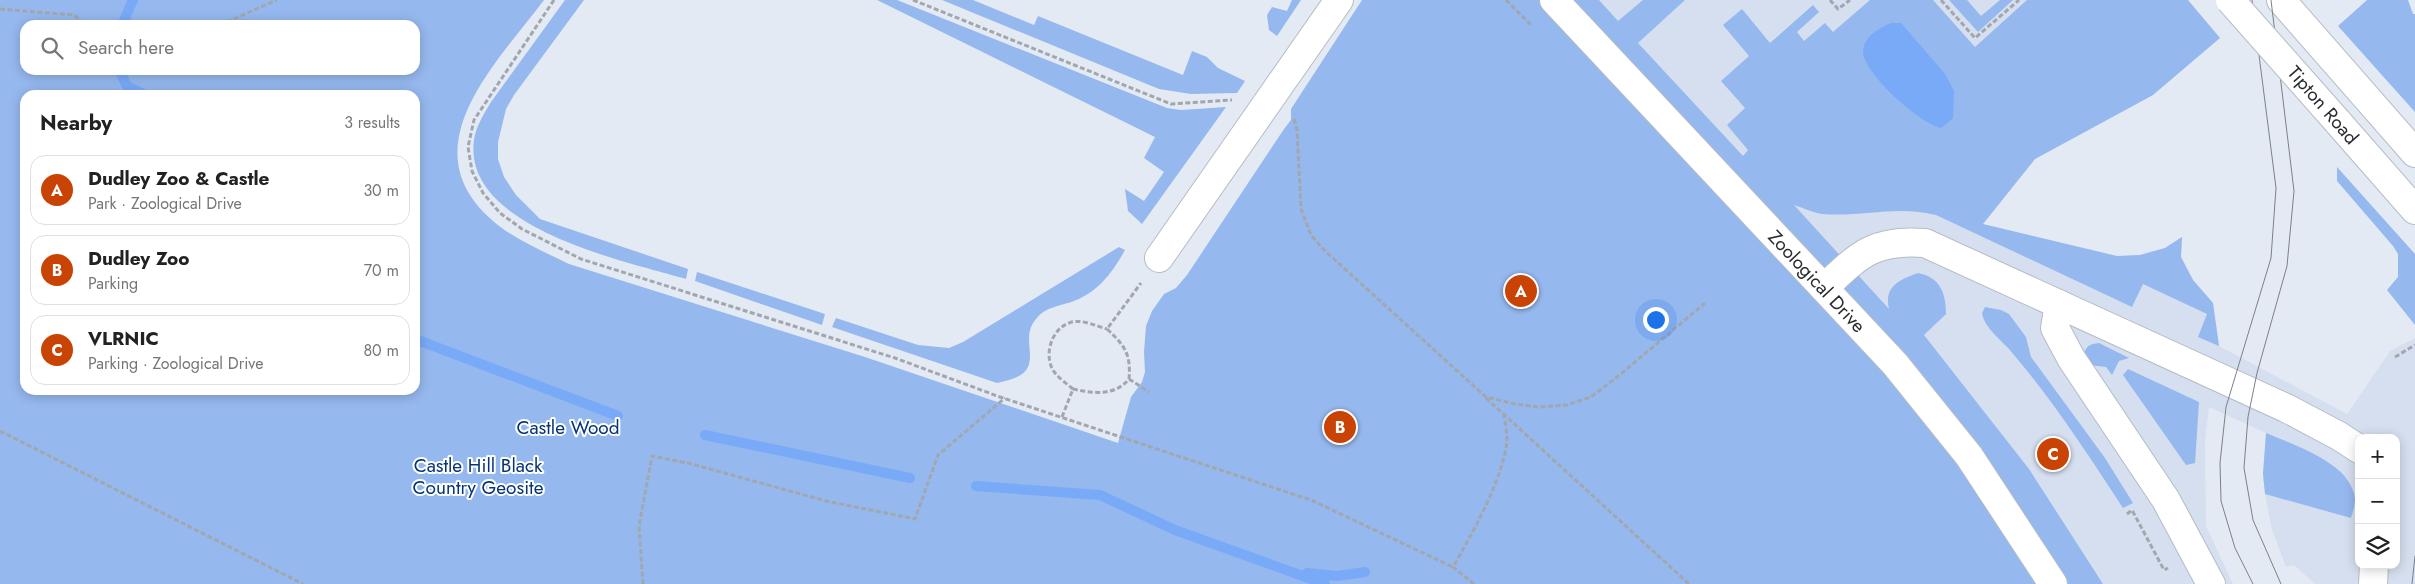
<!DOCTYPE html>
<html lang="en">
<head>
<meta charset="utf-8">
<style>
  body { margin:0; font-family:Jost,sans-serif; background:#f2f2f2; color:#222 }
  .controls { position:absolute; right:15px; bottom:15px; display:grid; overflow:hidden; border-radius:10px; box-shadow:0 2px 12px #0003 }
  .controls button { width:45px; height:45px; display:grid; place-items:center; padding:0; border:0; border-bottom:1px solid #e0e0e0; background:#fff; color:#222; font:25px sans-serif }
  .you { position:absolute; left:1655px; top:319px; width:18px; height:18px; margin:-12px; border:4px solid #fff; border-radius:50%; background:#1a73e8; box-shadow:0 0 0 8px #1a73e833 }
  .badge { display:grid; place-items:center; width:32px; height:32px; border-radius:50%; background:#c94305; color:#fff; font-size:16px; font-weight:700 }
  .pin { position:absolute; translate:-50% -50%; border:2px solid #fff; box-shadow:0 1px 5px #0006 }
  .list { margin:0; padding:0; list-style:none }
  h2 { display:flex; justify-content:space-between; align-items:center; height:65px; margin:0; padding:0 20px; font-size:21px }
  h2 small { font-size:16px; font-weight:400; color:#767676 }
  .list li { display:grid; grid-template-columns:32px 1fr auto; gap:15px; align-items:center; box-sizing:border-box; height:70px; margin:0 10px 10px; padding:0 10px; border:1px solid #e0e0e0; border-radius:15px }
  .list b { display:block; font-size:19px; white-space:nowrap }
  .list p { margin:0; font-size:16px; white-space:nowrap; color:#767676 }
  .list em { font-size:16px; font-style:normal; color:#767676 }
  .icon { flex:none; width:28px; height:28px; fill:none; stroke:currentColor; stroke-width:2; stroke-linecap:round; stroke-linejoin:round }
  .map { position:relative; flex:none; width:2415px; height:584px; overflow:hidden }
  .search { position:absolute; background:#fff; box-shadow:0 2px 12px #0003; left:20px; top:20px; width:400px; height:55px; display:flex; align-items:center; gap:12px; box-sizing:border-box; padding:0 18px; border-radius:15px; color:#767676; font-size:19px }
  .panel { position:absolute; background:#fff; box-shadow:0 2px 12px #0003; left:20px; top:90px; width:400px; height:305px; border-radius:15px }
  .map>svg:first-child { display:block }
</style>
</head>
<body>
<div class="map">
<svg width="2415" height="584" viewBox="0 0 2415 584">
  <rect width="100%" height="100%" fill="#e4eaf3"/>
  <path fill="#d5dfef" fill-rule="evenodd" d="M1554 0H2107L2153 95 2035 159 1983 224 2117 256 2140 255 2165 248 2182 237 2181 257 2193 280 2213 303 2219 346 2347 414 2390 351 2415 338V584H2315L2294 565 2286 567 2272 530 2265 494 2263 474 2266 433 2209 407 2205 441 2206 526 2233 584H2092ZM2359 438H2396V565H2359Z"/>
  <path fill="#95b8ee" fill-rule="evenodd" d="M0 0H544C496 64 408 148 493 221 515 240 543 251 569 264L865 357 1118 443 1131 397 1142 382 1145 372 1144 352 1146 326 1152 311 1164 294 1176 288 1187 275 1284 129 1291 120V109L1362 0H1599L1618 21 1643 0H1685L1638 43 1743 156 1748 150 1727 125 1745 108 1721 81 1749 56 1723 25 1742 9 1770 43 1813 5 1819 12 1797 32 1804 41 1825 23 1833 32 1870 0H1933L1975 47 2027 0H2188L2220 38 2153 95 2035 159 1983 224 2117 256 2140 255 2165 248 2182 237 2181 257 2193 280 2213 303 2219 346 2198 337 2207 314 2143 284 2132 307 1936 215C1898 205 1862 217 1823 214 1813 213 1804 208 1794 205L1889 309C1884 287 1898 280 1918 273 1940 277 1946 293 1946 314L1924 335 2029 469 2103 584H0ZM25 25H415V70H25ZM25 95H415V390H25Z
    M565 0H584L514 95 506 109 498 142V159L504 177 516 195 540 219 688 269 686 279C625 261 462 228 474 140 476 126 484 114 491 102Z
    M877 0H897L1167 108 1181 110 1226 107 1142 224 1128 211 1125 189 1144 201 1164 172 1144 158 1155 137Z
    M942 0H973L1034 25 1038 16 1183 75 1192 51 1207 57 1218 68 1245 81 1237 93 1191 94 1159 89Z
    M1292 0H1301L1277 36 1269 30 1267 15 1272 7 1287 11Z
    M1949 0H1967L1981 16 2000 0H2013L1978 32Z
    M2367 0H2408L2413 14H2415V112L2338 26Z
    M2337 167 2415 254V325L2387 290 2398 277V254L2393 246 2337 181Z
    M1119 247 1125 250C1112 273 1099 291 1074 301 1060 306 1045 307 1036 319 1015 343 1054 373 997 383L832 327 836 318 918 345 949 348 963 342Z
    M697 272 825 314 822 325 695 281Z
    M1985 307 2001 310 2009 314 2026 337 2031 357 2105 458 2133 503 2123 508C2087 453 2052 399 2009 349 2000 339 1984 327 1982 313Z
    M2099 343 2129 358 2119 361 2112 375 2106 367 2089 365 2084 353C2087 345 2091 344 2099 343Z
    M2128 369 2199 402 2195 463 2186 465 2123 375Z
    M2266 433C2294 445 2352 463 2355 499 2355 505 2353 512 2351 518L2265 494 2263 474Z"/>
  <path fill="#79aaf8" d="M1891 23H1901L1945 74 1954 91 1953 118 1941 128C1920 124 1864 74 1863 52 1863 37 1879 28 1891 23Z"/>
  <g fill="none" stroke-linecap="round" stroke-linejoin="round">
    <path stroke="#79aaf8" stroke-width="10" d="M122 25 133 0
      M119 70 127 86 145 95
      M415 339 618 416
      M705 435 910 478
      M976 486 1100 495 1175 530 1325 584
      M1307 573 1337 576 1365 572"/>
    <g stroke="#b6bcc5" stroke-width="30">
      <g id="minor">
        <path id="s1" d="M1554 0 1895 364 1969 456 2053 584"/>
        <path d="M1159 258 1339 0"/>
        <path d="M1824 288C1860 254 1874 239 1925 243L2286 408 2339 436 2359 449"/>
        <path d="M2059 304 2055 328 2071 358 2166 500 2211 584"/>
        <path d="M2373 584 2374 565"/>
      </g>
    </g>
    <g stroke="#b6bcc5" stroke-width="30">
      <path id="major" d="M2281 0 2415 153
        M2337 121 2415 210"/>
    </g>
    <path stroke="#a2a7ae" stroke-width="3" stroke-dasharray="5 2.5" stroke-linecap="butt" d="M554 0 474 120 468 147 472 171 483 193 500 213 522 229 581 259 895 358 1000 397 1311 500 1453 567
      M913 0 1171 104 1232 100
      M1506 0 1532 26
      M1830 0 1838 9 1850 0
      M1941 0 1975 38 2019 0
      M0 9 74 15 86 25
      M220 25 277 0
      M1294 119 1297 130 1301 209 1311 235 1324 250 1486 397 1515 404 1539 407 1567 405 1591 397 1622 373 1705 303
      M2395 357 2415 345
      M1129 379 1149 392
      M1073 389C1067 384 1060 379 1055 373 1043 358 1050 330 1069 323 1080 318 1096 326 1107 329
      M1486 398 1689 584
      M1062 417 1073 389C1092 393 1114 397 1129 379 1131 354 1125 346 1107 329L1141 283
      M0 431 303 584
      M2127 514 2132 510 2164 570 2168 568
      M643 584 639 526 652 456 692 464 826 501 915 519 938 455 1005 398
      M1474 584 1453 567C1472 534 1503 479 1507 441 1507 432 1505 422 1504 414"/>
    <use href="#minor" stroke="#fff" stroke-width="28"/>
    <use href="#major" stroke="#fff" stroke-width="28"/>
    <path stroke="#7c8086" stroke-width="1" d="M2252 0 2276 188 2271 258 2226 407 2220 463 2221 501 2235 548 2253 584
      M2271 0 2294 191 2287 266 2257 373 2248 417 2244 468 2253 520 2281 584
      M2412 584 2415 556"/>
    <g stroke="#b6bcc5" stroke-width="30" stroke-linecap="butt">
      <path id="major-bridge" d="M2230 0 2337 121"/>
    </g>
    <use href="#major-bridge" stroke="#fff" stroke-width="28"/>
  </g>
  <g text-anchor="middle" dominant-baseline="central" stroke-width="4" stroke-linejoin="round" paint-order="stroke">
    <g font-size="19" fill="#292b2f" stroke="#fff">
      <text transform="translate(2323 105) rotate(49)">Tipton Road</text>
      <text stroke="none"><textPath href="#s1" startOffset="385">Zoological Drive</textPath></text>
    </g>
    <g font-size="19" fill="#063476" stroke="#fff">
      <text x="568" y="427">Castle Wood</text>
      <text x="478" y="465">Castle Hill Black<tspan x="478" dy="22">Country Geosite</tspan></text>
    </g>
  </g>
</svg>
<div class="controls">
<button>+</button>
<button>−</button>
<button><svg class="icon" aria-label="layers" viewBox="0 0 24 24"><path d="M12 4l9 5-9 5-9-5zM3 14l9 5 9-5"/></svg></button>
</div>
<div class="you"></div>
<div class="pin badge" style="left:1521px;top:291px">A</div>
<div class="pin badge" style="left:1340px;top:427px">B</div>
<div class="pin badge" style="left:2053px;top:454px">C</div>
<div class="search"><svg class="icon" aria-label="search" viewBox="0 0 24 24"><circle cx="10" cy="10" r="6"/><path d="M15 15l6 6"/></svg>Search here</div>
<section class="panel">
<h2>Nearby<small>3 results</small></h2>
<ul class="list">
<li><span class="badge">A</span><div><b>Dudley Zoo &amp; Castle</b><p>Park · Zoological Drive</p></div><em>30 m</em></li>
<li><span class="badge">B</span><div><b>Dudley Zoo</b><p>Parking</p></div><em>70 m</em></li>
<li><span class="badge">C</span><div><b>VLRNIC</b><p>Parking · Zoological Drive</p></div><em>80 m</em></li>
</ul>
</section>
</div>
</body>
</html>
